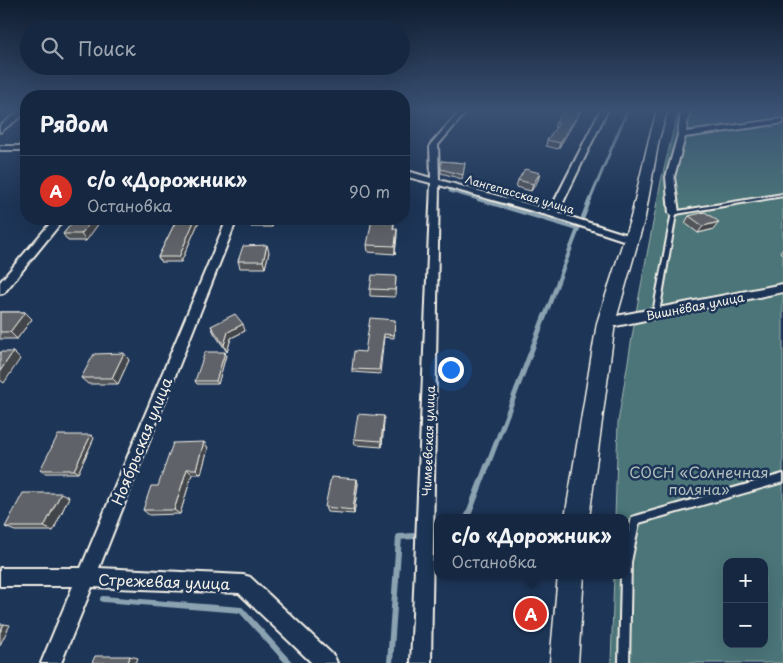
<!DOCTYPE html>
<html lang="ru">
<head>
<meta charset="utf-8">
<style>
  body { margin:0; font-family:"Playpen Sans",sans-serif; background:#1f3048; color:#f1f3f6 }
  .controls { position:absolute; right:15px; bottom:15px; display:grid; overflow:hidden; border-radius:10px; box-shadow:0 5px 20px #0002 }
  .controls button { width:45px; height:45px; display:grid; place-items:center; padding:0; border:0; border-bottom:1px solid #35445a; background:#162841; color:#f1f3f6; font:25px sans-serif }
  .you { position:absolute; left:450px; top:369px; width:18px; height:18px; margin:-12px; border:4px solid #fff; border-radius:50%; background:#1a73e8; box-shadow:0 0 0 8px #1a73e833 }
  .badge { display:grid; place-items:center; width:32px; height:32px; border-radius:50%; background:#d93025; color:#fff; font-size:16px; font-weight:700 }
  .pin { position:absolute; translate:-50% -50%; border:2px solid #fff; box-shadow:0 1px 5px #0006 }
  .popup { position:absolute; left:434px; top:514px; width:195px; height:65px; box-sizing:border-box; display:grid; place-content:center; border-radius:10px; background:#162841; filter:drop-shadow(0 1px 4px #0005); font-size:16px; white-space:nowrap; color:#9ea6b1 }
  .popup b { font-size:19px; color:#f1f3f6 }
  .popup::after { content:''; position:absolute; left:50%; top:100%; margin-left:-10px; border:10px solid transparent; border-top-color:#162841 }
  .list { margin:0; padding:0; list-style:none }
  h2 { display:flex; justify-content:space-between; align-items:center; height:65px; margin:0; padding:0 20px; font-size:21px }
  h2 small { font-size:16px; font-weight:400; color:#9ea6b1 }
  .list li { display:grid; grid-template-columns:32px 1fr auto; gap:15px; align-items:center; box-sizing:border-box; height:70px; padding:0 20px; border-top:1px solid #35445a }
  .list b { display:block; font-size:19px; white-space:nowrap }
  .list p { margin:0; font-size:16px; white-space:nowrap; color:#9ea6b1 }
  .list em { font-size:16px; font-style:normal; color:#9ea6b1 }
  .icon { flex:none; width:28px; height:28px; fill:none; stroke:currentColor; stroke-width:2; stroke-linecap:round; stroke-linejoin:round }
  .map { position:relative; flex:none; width:783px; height:663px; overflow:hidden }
  .search { position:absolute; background:#162841; box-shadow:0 5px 20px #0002; left:20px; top:20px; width:390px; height:55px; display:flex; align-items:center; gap:12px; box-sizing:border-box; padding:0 18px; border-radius:28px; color:#9ea6b1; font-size:19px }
  .panel { position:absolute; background:#162841; box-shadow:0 5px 20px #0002; left:20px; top:90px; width:390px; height:135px; border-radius:20px }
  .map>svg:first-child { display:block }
</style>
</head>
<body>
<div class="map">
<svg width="783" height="663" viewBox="0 0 783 663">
  <rect width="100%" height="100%" fill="#1d3557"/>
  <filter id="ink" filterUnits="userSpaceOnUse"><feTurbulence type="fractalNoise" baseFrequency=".02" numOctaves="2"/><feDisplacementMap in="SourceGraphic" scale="10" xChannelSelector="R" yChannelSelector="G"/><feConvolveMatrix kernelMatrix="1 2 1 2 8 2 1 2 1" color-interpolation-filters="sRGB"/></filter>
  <g filter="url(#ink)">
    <path fill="#4c7579" stroke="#a0b3b0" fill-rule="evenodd" d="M678 111H783V663H611L614 575H625V518H615L618 422 637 307 661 181ZM727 562H764V644H727Z"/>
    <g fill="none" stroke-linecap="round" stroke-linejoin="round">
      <path stroke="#8ba2b1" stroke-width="3" d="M450 191 482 200
        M590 200 627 111"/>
      <path stroke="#8ba2b1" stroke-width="4" d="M478 199 578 229 545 316
        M583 217 590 199"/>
      <path stroke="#8ba2b1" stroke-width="5" d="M487 467 545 315"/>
      <path stroke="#8ba2b1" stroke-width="6" d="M467 518 487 466
        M103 599 241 610 289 663
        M390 663 399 537 414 536"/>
      <g stroke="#f4f1e8" stroke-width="4">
        <path id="lane" d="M783 194V196L676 214 659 313 656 315H654L653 313 672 212Z
          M783 474V482L639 523 631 562 629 663H619L621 575H625V547L632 517Z"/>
      </g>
      <g stroke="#f4f1e8" stroke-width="4">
        <path id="street" d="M20 111H26V113L0 132V126Z
          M460 111H467L438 145 439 180 550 210 600 111H607L558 213 634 237 635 239 630 242 626 241 550 216 439 185 431 663H411L431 183 404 176V170L431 178 430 145Z
          M681 111H689L686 132 783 119V123L685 137 674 177 679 213 674 216 669 213 666 177 678 135Z
          M0 146H26V150H0Z
          M54 219H64L4 293 0 294V282Z
          M227 219H237L99 568 243 575 250 577 334 656 337 663H312L239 593 92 587 61 663H41L73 586H0V568H81Z
          M783 284V292L606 328 602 326 600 323 602 320 606 318Z"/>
      </g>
      <g stroke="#f4f1e8" stroke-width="3">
        <path id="secondary" d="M657 111H667L659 139 645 217 615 323 589 518H565L597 323 631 217 649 139Z
          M558 575H584L578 663H550Z"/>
      </g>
      <use href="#lane" fill="#1d3557" fill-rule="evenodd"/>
      <use href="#street" fill="#1d3557" fill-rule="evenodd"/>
      <use href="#secondary" fill="#1d3557" fill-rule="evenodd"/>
    </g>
    <path fill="#51555a" stroke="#f4f1e8" d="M581 111 558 149 546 146 547 140 556 128 554 127 556 122Z
      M441 161 465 163 462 179 441 173Z
      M540 173 538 180 531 191 516 187 518 180Z
      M689 216 714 229 698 233 685 223Z
      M75 219 86 241H68L63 234Z
      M177 219H200L181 262H161L158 257Z
      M251 219H275L272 227H251L250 222Z
      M394 219V229H397L395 254 368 252 367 245Z
      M783 248V255L780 252Z
      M269 252 265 268H240L238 261Z
      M396 276 395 297 370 296V289Z
      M0 312H25L32 319 17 339H0Z
      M395 320 394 338 384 337 380 374 352 372V369L365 352Z
      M211 326 245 331 231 338 227 352 214 333Z
      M226 355 218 384H197L195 381Z
      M129 360 118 384H88L81 378Z
      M384 416 382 447 355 445 354 439Z
      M94 438 78 473H44L40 470Z
      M204 442 208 448 201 474H192L180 514 149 515 143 510Z
      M357 479 358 484 354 514 327 512 325 507Z
      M69 497 53 531H15L5 527Z"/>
    <path fill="#42454a" stroke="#f4f1e8" d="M580 111H581L558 149 560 143Z
      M540 173 538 180 531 191 533 184Z
      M93 219H102L86 241 81 234Z
      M195 219H200L181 262 179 257Z
      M272 219H275L272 227 271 222Z
      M719 222 714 229 698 233 703 226Z
      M397 229V236L395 254V246Z
      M267 245 269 252 265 268 263 261Z
      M25 312 32 319 17 339 10 332Z
      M243 324 245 331 231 338 227 352 224 345 228 332Z
      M13 352 20 359 4 383 0 380V371Z
      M225 352 226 355 218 384 216 381Z
      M124 353 129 360 118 384 112 378Z
      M384 416V422L382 447 381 441Z
      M91 435 94 438 78 473 74 470Z
      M204 442 208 448 201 474 196 469Z
      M187 469 192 474 180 514 174 510Z
      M357 479 358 484 354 514 353 510Z
      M61 493 69 497 53 531 44 527Z
      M4 624 10 625 0 645V632Z
      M130 656 138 658 136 663H128Z"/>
    <path fill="#5e6369" stroke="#f4f1e8" d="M563 111H580L560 143 547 140 559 123 556 122Z
      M441 161 465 163 463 175 441 169Z
      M525 169 540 173 533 184 518 180Z
      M705 212 719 222 703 226 689 216Z
      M75 219H93L81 234H63Z
      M177 219H195L179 257H158Z
      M251 219H272L271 222H250Z
      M372 219H394L393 229H397L395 246 367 245Z
      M267 245 263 261H238L243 246Z
      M372 275 396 276 395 290 370 289Z
      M0 312H25L10 332H0Z
      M235 314 243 324 228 332 224 345 211 326Z
      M370 318 395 320 394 335 384 334 379 370 352 369 354 351 365 352Z
      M0 352H13L0 371Z
      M205 352H225L216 381H195Z
      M124 353 112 378H81L94 354Z
      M358 414 384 416 381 441 354 439Z
      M58 435H91L74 470H40Z
      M204 442 196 469H187L174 510H143L151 486H158L173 443Z
      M331 477 357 479 353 510 325 507Z
      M23 493H61L44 527H5Z
      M0 624H4L0 632Z
      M95 656H130L128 663H92Z"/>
  </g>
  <linearGradient id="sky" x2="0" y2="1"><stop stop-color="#101d30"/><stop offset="0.54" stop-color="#3a5174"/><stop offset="1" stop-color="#3a5174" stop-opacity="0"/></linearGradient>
  <rect width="783" height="204" fill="url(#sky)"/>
  <g text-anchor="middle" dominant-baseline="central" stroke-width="5" stroke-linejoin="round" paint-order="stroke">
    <g font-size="11" fill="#f4f1e8" stroke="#1d3557">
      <text transform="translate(520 194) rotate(16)">Лангепасская улица</text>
    </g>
    <g font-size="12" fill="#f4f1e8" stroke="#1d3557">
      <text transform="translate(695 306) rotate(-11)">Вишнёвая улица</text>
      <text transform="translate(428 441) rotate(-88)">Чимеевская улица</text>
    </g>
    <g font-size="15" fill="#f4f1e8" stroke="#1d3557">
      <text transform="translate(141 441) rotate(-68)">Ноябрьская улица</text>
      <text transform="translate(164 581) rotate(2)">Стрежевая улица</text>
    </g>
    <g font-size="15" fill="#b1bfbc" stroke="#1d3557">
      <text x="699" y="471">СОСН «Солнечная<tspan x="699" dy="17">поляна»</tspan></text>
    </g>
  </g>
</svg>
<div class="controls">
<button>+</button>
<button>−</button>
</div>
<div class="you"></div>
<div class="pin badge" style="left:531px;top:614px">A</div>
<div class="popup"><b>с/о «Дорожник»</b>Остановка</div>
<div class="search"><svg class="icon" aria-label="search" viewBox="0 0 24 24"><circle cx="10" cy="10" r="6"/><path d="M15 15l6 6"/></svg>Поиск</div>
<section class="panel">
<h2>Рядом<small></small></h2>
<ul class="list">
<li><span class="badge">A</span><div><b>с/о «Дорожник»</b><p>Остановка</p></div><em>90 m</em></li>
</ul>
</section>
</div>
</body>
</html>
